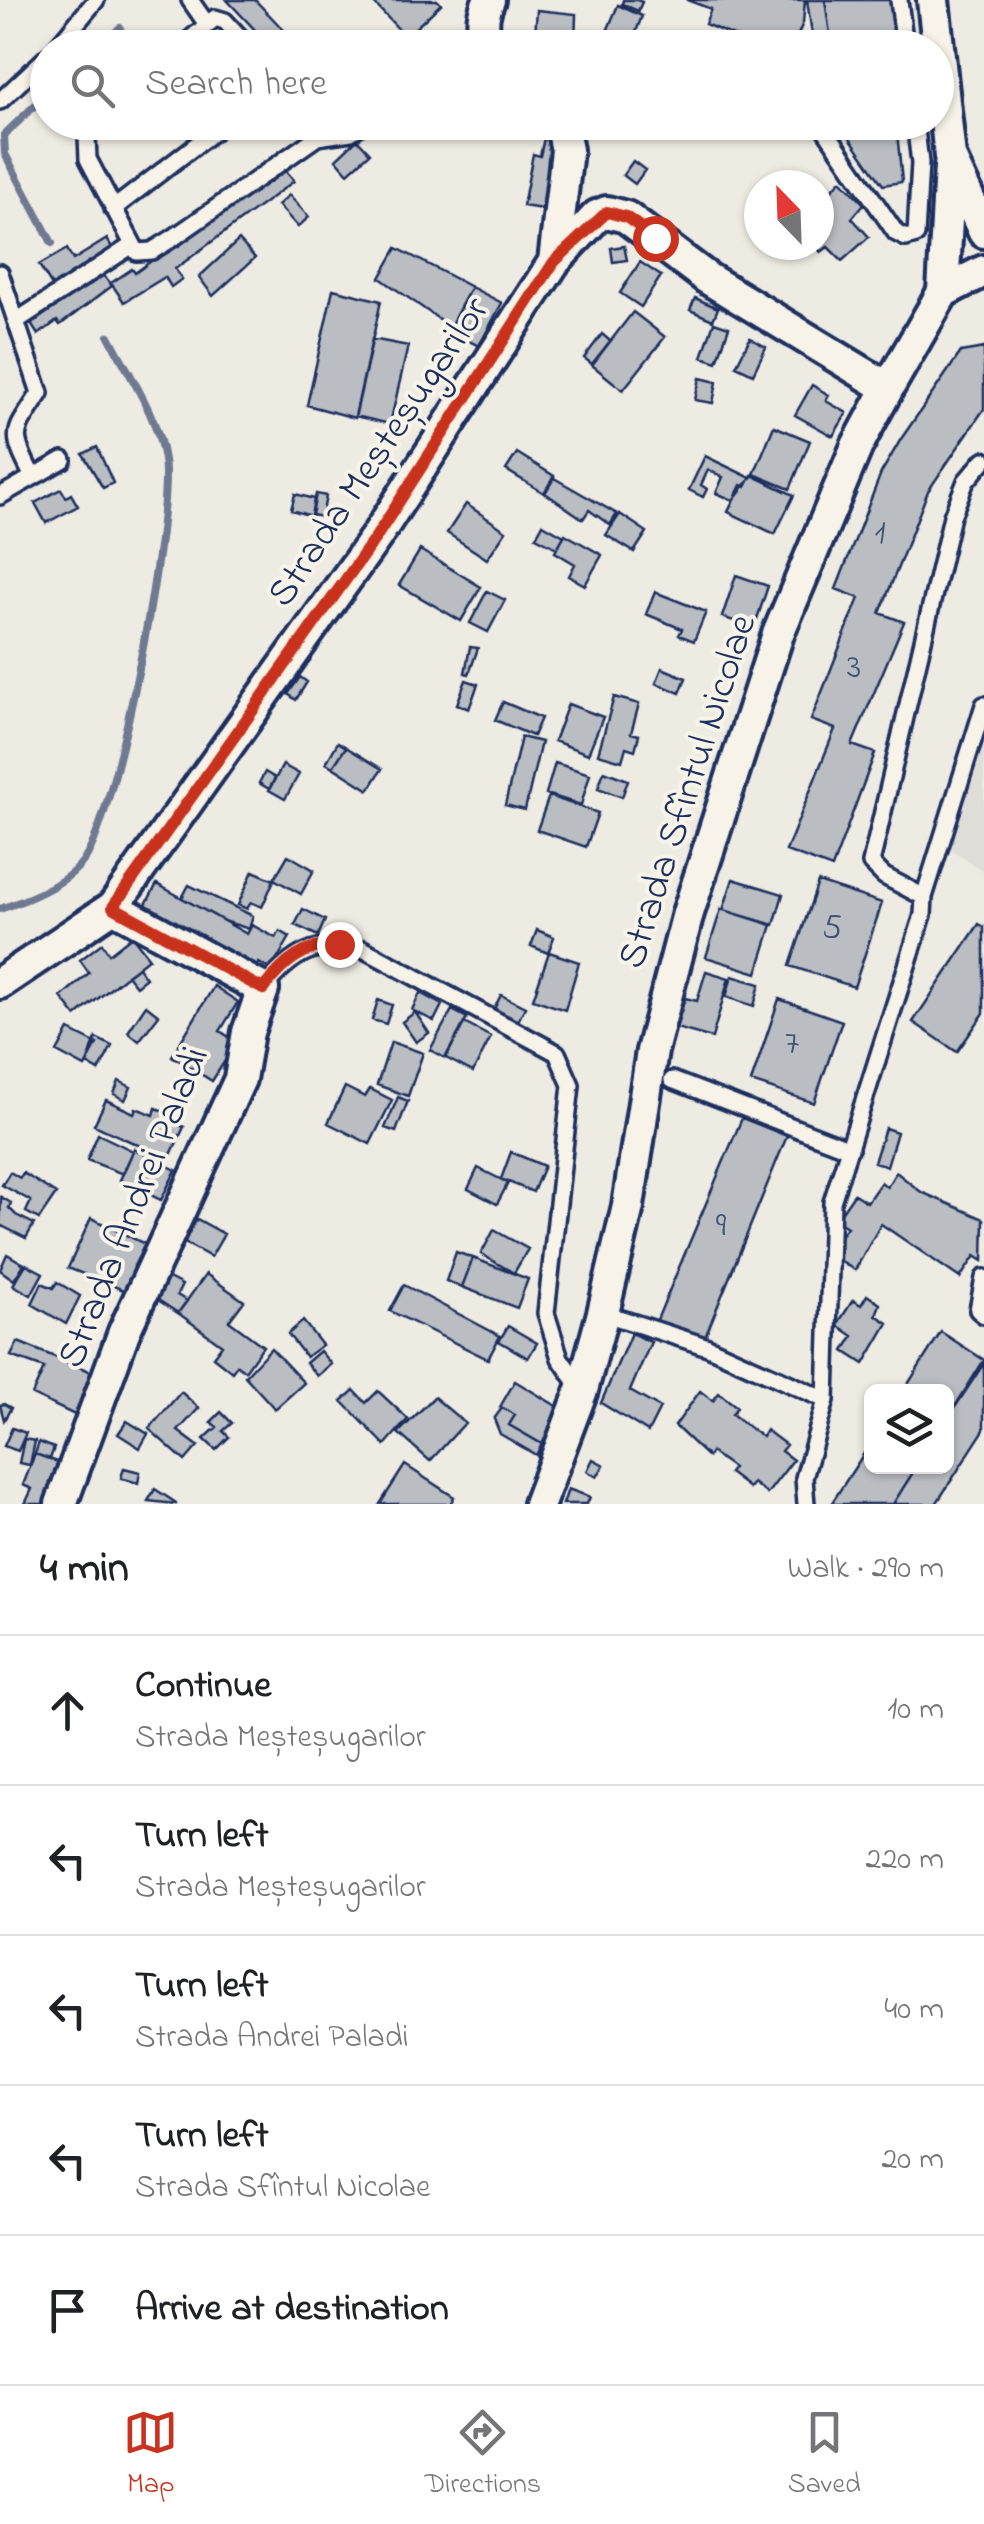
<!DOCTYPE html>
<html lang="en">
<head>
<meta charset="utf-8">
<style>
  body { margin:0; font-family:"Indie Flower",sans-serif; background:#f6f6f6; color:#202124 }
  .controls { position:absolute; right:30px; bottom:30px; display:grid; overflow:hidden; border-radius:15px; box-shadow:0 2px 8px #0004 }
  .controls button { width:90px; height:90px; display:grid; place-items:center; padding:0; border:0; border-bottom:2px solid #e0e0e0; background:#fff; color:#202124; font:50px sans-serif }
  .compass { position:absolute; left:744px; top:170px; width:90px; height:90px; border-radius:50%; background:#fff; box-shadow:0 2px 8px #0004; rotate:337deg }
  .stop { position:absolute; width:30px; height:30px; margin:-22px; border:8px solid #c8321e; border-radius:50%; background:#fff }
  .stop.end { background:#c8321e; border-color:#fff; box-shadow:0 2px 10px #0008 }
  .list { margin:0; padding:0; list-style:none }
  h2 { display:flex; justify-content:space-between; align-items:center; height:130px; margin:0; padding:0 40px; font-size:42px }
  h2 small { font-size:32px; font-weight:400; color:#757577 }
  .list li { display:grid; grid-template-columns:65px 1fr auto; gap:30px; align-items:center; box-sizing:border-box; height:150px; padding:0 40px; border-top:2px solid #e0e0e0 }
  .list b { display:block; font-size:38px; white-space:nowrap }
  .list p { margin:0; font-size:32px; white-space:nowrap; color:#757577 }
  .list em { font-size:32px; font-style:normal; color:#757577 }
  .icon { flex:none; width:55px; height:55px; fill:none; stroke:currentColor; stroke-width:2; stroke-linecap:round; stroke-linejoin:round }
  .map { position:relative; flex:none; width:984px; height:1504px; overflow:hidden }
  .search { position:absolute; background:#fff; box-shadow:0 2px 8px #0004; left:30px; right:30px; top:30px; height:110px; display:flex; align-items:center; gap:25px; box-sizing:border-box; padding:0 35px; border-radius:55px; color:#757577; font-size:38px }
  .sheet { height:880px; background:#fff }
  nav { display:flex; justify-content:space-around; align-items:center; box-sizing:border-box; height:140px; border-top:2px solid #e0e0e0; background:#fff; font-size:28px; color:#757577 }
  nav a { display:grid; justify-items:center; gap:5px }
  nav .on { color:#c8321e }
  .map>svg:first-child { display:block }
</style>
</head>
<body>
<div class="map">
<svg width="984" height="1504" viewBox="0 0 984 1504">
  <rect width="100%" height="100%" fill="#eeebe2"/>
  <filter id="ink" filterUnits="userSpaceOnUse"><feTurbulence type="fractalNoise" baseFrequency=".01" numOctaves="2"/><feDisplacementMap in="SourceGraphic" scale="20" xChannelSelector="R" yChannelSelector="G"/><feConvolveMatrix kernelMatrix="1 2 1 2 8 2 1 2 1" color-interpolation-filters="sRGB"/></filter>
  <g filter="url(#ink)">
    <path fill="#deddd8" d="M984 729V872L946 847Z"/>
    <g fill="none" stroke-linecap="round" stroke-linejoin="round">
      <path stroke="#6e7992" stroke-width="8" d="M99 48 120 28
        M48 93 4 135 5 154 52 243
        M0 909C27 900 67 884 84 860 117 814 173 517 164 460 158 416 129 375 109 336"/>
    </g>
    <path fill="#babdc2" stroke="#1b2f5e" stroke-width="2.5" d="M227 0H255L301 48H272Z
      M371 0H437L441 4 406 37Z
      M623 0H637L642 2 638 11 622 4Z
      M687 0H805L803 23 792 48H762L705 24 711 9Z
      M807 0H825L832 48H814Z
      M825 0H890L897 48H832Z
      M618 5 642 16 630 48H600Z
      M537 10 576 14 575 47 534 45Z
      M839 122H896L902 182 883 185Z
      M544 138 555 141 542 209 523 206 533 154 540 156Z
      M357 139 370 153 348 173 336 159Z
      M633 161 645 170 635 184 623 175Z
      M280 165 294 181 175 269 182 279 171 287 165 277 124 302 111 283 132 269 135 273Z
      M841 180 864 204 852 218 869 237 842 261 828 247 821 252 814 245H819V193L824 188 829 193Z
      M289 195 309 217 298 227 278 205Z
      M107 239 113 249 52 286 39 265 67 249 73 260Z
      M239 240 255 258 213 296 199 277Z
      M624 246 627 260 613 262 611 248Z
      M397 248 471 287 450 327 380 278Z
      M640 262 661 276 641 307 620 293Z
      M102 274 112 286 60 325 57 321 38 335 31 324Z
      M471 287 502 303 479 346 448 330Z
      M333 289 381 301 355 418 307 405Z
      M695 298 718 308 713 320 690 310Z
      M633 312 665 337 623 390 592 365Z
      M714 322 729 327 717 362 702 357Z
      M602 334 610 341 592 364 584 358Z
      M750 338 766 347 753 374 736 366Z
      M372 339 408 346 390 424 355 416Z
      M984 348V409L928 491 880 613 904 622 852 745 875 753 832 868 786 851 835 729 811 720 859 598 836 589 881 473 901 439 961 352Z
      M700 378 717 382 713 403 695 400Z
      M812 385 829 395 826 401 847 413 833 436 795 415Z
      M774 426 810 441 790 489 754 474Z
      M97 447 113 483 103 488 83 454Z
      M517 453 554 476 544 493 506 470Z
      M705 456 751 478 733 500 716 493 723 477 708 470 701 485 707 489 703 497 689 490Z
      M752 475 794 495 775 534 728 512 741 485 746 487Z
      M554 478 617 514 610 525 589 510 583 519 545 493Z
      M61 489 66 497 71 494 78 506 46 523 35 503Z
      M295 494 314 499 311 516 291 510Z
      M316 494 326 496 322 517 312 515Z
      M466 504 506 531 487 559 447 533Z
      M620 514 647 532 634 552 606 535Z
      M543 524 564 536 557 548 536 537Z
      M565 534 602 555 585 585 569 576 575 564 555 552Z
      M420 550 481 587 461 621 399 585Z
      M736 575 768 586 754 628 722 617Z
      M487 591 505 600 488 632 470 623Z
      M655 592 706 612 694 641 679 635 682 629 646 614Z
      M470 647 478 648 469 674 465 673Z
      M662 668 686 678 680 693 656 683Z
      M300 677 307 682 296 700 288 694Z
      M466 680 478 684 469 709 457 704Z
      M614 697 639 704 631 733 639 735 635 750 626 747 622 761 598 754Z
      M503 702 541 718 533 736 495 720Z
      M568 704 603 717 588 754 554 741Z
      M521 737 541 742 525 810 505 805Z
      M338 742 346 747 333 767 326 763Z
      M346 747 382 769 369 790 333 767Z
      M555 763 590 774 581 805 546 794Z
      M283 765 299 774 285 799 269 790Z
      M604 771 628 780 622 797 598 788Z
      M265 772 275 778 269 789 259 783Z
      M549 796 598 813 586 847 537 830Z
      M288 855 314 870 301 894 274 879Z
      M253 871 274 880 262 907 251 902 247 909 238 905Z
      M733 879 783 894 774 925 723 910Z
      M818 882 882 903 854 987 790 966Z
      M157 884 247 934 252 925 276 938 280 931 290 937 271 970 259 963 256 969 220 948 218 952 204 945 207 941 145 906Z
      M189 885 253 916 249 929 224 921 182 898Z
      M303 909 325 920 318 936 295 925Z
      M721 909 772 925 757 973 706 957Z
      M979 924 984 927V1013L957 1052 913 1022Z
      M537 930 554 937 548 953 531 946Z
      M132 936 149 958 76 1016 61 997 89 973 80 960 102 943 109 954Z
      M549 952 579 962 565 1010 533 999Z
      M138 967 146 978 136 986 127 975Z
      M706 971 729 978 712 1038 676 1028 685 998 697 1001Z
      M732 976 760 984 754 1006 726 997Z
      M214 986 238 1002 220 1031 237 1042 212 1081 172 1056Z
      M420 993 442 1005 434 1021 412 1010Z
      M501 995 525 1007 516 1025 492 1013Z
      M779 999 842 1021 814 1103 751 1082Z
      M378 1000 392 1005 386 1024 372 1020Z
      M146 1005 159 1015 139 1041 128 1032Z
      M452 1010 467 1018 445 1058 430 1050Z
      M415 1012 429 1033 416 1042 402 1022Z
      M464 1023 491 1037 473 1072 446 1058Z
      M69 1030 97 1044 85 1067 57 1052Z
      M96 1038 112 1046 99 1071 87 1064Z
      M391 1042 423 1053 408 1096 377 1085Z
      M119 1081 131 1087 125 1100 114 1094Z
      M345 1087 365 1097 370 1089 392 1100 370 1144 328 1123Z
      M398 1097 408 1101 396 1132 385 1128Z
      M106 1100 134 1113 136 1108 154 1115 156 1108 176 1116 174 1123 184 1127 169 1159 94 1125Z
      M742 1118 787 1136 703 1342 656 1322Z
      M885 1128 897 1132 887 1166 874 1162Z
      M98 1134 133 1151 123 1174 87 1160Z
      M134 1149 176 1170 161 1200 120 1180Z
      M511 1152 544 1166 533 1192 501 1179Z
      M478 1168 508 1183 497 1204 468 1189Z
      M10 1172 20 1178 23 1173 56 1194 39 1219 26 1212 31 1201 2 1185Z
      M896 1172 921 1192 984 1219 983 1261 975 1256 960 1278 881 1224 855 1270 836 1259 837 1240 847 1227 836 1220 854 1194 867 1202 881 1182 887 1187Z
      M1 1197 11 1203 9 1208 16 1215 34 1224 26 1238 0 1225Z
      M91 1218 145 1244 134 1266 142 1270 131 1293 68 1268Z
      M197 1219 224 1234 211 1257 183 1242Z
      M494 1230 528 1249 514 1273 481 1254Z
      M456 1252 473 1258 462 1287 446 1281Z
      M7 1254 24 1264 14 1280 0 1270Z
      M473 1258 528 1279 517 1308 462 1287Z
      M26 1264 43 1273 31 1295 13 1285Z
      M206 1274 244 1301 229 1321 263 1346 245 1371 237 1365 232 1372 213 1357 222 1345 178 1313Z
      M167 1277 182 1285 177 1295 187 1301 178 1313 155 1298Z
      M57 1282 80 1296 66 1324 32 1304 42 1283 53 1288Z
      M404 1285 500 1336 488 1359 390 1311Z
      M867 1295 880 1304 876 1315 888 1323 864 1364 844 1351 853 1336 837 1325 853 1300 861 1305Z
      M303 1321 322 1345 306 1357 288 1334Z
      M508 1326 537 1343 528 1358 499 1341Z
      M941 1332 984 1360 946 1421V1392H903Z
      M631 1333 651 1342 630 1391 660 1408 648 1432 601 1403Z
      M18 1342 94 1373 77 1416 32 1395 44 1368 11 1356Z
      M271 1348 304 1383 275 1409 245 1376Z
      M320 1351 331 1364 317 1376 306 1363Z
      M984 1363V1430L936 1504H893L917 1466H946V1421Z
      M515 1381 563 1410 542 1444 509 1425 515 1415 500 1407Z
      M354 1390 366 1403 378 1391 408 1419 385 1445 342 1401Z
      M700 1391 713 1401 719 1393 737 1407 732 1414 742 1422 762 1437 766 1430 786 1445 781 1451 793 1460 767 1494 753 1483 749 1488 729 1473 733 1468 711 1452 708 1457 675 1426Z
      M181 1392 199 1408 178 1431 198 1446 185 1461 149 1429Z
      M434 1397 465 1423 430 1461 398 1433Z
      M4 1404 11 1408 4 1420 0 1405Z
      M502 1408 515 1415 509 1425 542 1444 536 1455 500 1434 494 1419Z
      M221 1412 232 1423 223 1431 229 1437 216 1450 204 1439 217 1427 211 1422Z
      M127 1421 148 1434 140 1448 118 1434Z
      M12 1428 26 1433 18 1451 4 1446Z
      M24 1439 35 1441 30 1465 19 1463Z
      M872 1441V1466H917L893 1504H831Z
      M39 1442 54 1448 50 1459 35 1454Z
      M35 1454 66 1465 49 1504H25L32 1489 23 1485Z
      M593 1459 604 1465 597 1477 587 1471Z
      M405 1465 454 1497 450 1504H380Z
      M124 1468 140 1472 138 1483 121 1478Z
      M155 1489 176 1503V1504L148 1501Z
      M568 1489 590 1497 587 1504H563Z"/>
    <g fill="none" stroke-linecap="round" stroke-linejoin="round">
      <g stroke="#1b2f5e" stroke-width="22">
        <path id="service" d="M190 0 206 23
          M899 0 905 48
          M56 48 96 0
          M180 48 215 18 225 21 250 48
          M0 101 48 56
          M101 122 87 136 88 159 137 252 152 251 173 238 317 137 351 132 367 122
          M820 122 896 233 906 238 916 235 920 163 915 122
          M113 209 226 122
          M0 273 40 393C15 434 8 429 33 477
          M18 320 131 246
          M0 496 63 460
          M924 897 984 705
          M263 989C292 953 317 939 363 949L557 1053 571 1085 546 1313 560 1358 582 1390
          M672 1080 850 1149
          M984 1278 978 1310 984 1315
          M603 1313 708 1347 826 1400 804 1478 806 1504
          M826 1400 832 1202 923 915 924 897 884 876 871 863 952 516 966 481 984 460"/>
      </g>
      <g stroke="#1b2f5e" stroke-width="38">
        <path id="minor" d="M489 0C481 18 481 30 491 48
          M933 0 950 157 984 232
          M554 262 567 150 561 122
          M943 292 950 166
          M0 983 113 907 376 537 554 262 597 216 607 212 626 217 707 278 888 388
          M61 1504 124 1332 240 1079 248 1032 263 989 113 907
          M539 1504 582 1390 603 1313 628 1206 652 1051 688 913 778 634 857 446 888 388 943 292 984 271"/>
      </g>
      <use href="#service" stroke="#f7f3e8" stroke-width="15"/>
      <use href="#minor" stroke="#f7f3e8" stroke-width="30"/>
    </g>
  </g>
  <g fill="none" stroke-linecap="round" stroke-linejoin="round" filter="url(#ink)">
    <path stroke="#c8321e" stroke-width="12" d="M339 944C304 945 284 962 263 989L113 907 376 537 554 262 607 212 626 217 655 238"/>
  </g>
  <g text-anchor="middle" dominant-baseline="central" stroke-width="8" stroke-linejoin="round" paint-order="stroke">
    <g font-size="35" fill="#435277">
      <text x="880" y="534">1</text>
      <text x="854" y="668">3</text>
      <text x="832" y="929">5</text>
      <text x="792" y="1044">7</text>
      <text x="721" y="1226">9</text>
    </g>
    <g font-size="40" fill="#1b2f5e" stroke="#f7f3e8">
      <text transform="translate(380 453) rotate(-56)">Strada Meșteșugarilor</text>
      <text transform="translate(689 792) rotate(-72)">Strada Sfîntul Nicolae</text>
      <text transform="translate(135 1208) rotate(-68)">Strada Andrei Paladi</text>
    </g>
  </g>
</svg>
<div class="controls">
<button><svg class="icon" aria-label="layers" viewBox="0 0 24 24"><path d="M12 4l9 5-9 5-9-5zM3 14l9 5 9-5"/></svg></button>
</div>
<svg class="compass" viewBox="-18 -18 36 36"><path d="M0-13l5 13h-10z" fill="#e53935"/><path d="M0 13l5-13h-10z" fill="#757577"/></svg>
<div class="stop" style="left:655px;top:238px"></div>
<div class="stop end" style="left:339px;top:944px"></div>
<div class="search"><svg class="icon" aria-label="search" viewBox="0 0 24 24"><circle cx="10" cy="10" r="6"/><path d="M15 15l6 6"/></svg>Search here</div>
</div>
<section class="sheet">
<h2>4 min<small>Walk · 290 m</small></h2>
<ul class="list">
<li><svg class="icon" aria-label="ahead" viewBox="0 0 24 24"><path d="M12 20V5M6 11l6-6 6 6"/></svg><div><b>Continue</b><p>Strada Meșteșugarilor</p></div><em>10 m</em></li>
<li><svg class="icon" aria-label="left" viewBox="0 0 24 24"><path d="M17 20v-9H6M10 6l-5 5 5 5"/></svg><div><b>Turn left</b><p>Strada Meșteșugarilor</p></div><em>220 m</em></li>
<li><svg class="icon" aria-label="left" viewBox="0 0 24 24"><path d="M17 20v-9H6M10 6l-5 5 5 5"/></svg><div><b>Turn left</b><p>Strada Andrei Paladi</p></div><em>40 m</em></li>
<li><svg class="icon" aria-label="left" viewBox="0 0 24 24"><path d="M17 20v-9H6M10 6l-5 5 5 5"/></svg><div><b>Turn left</b><p>Strada Sfîntul Nicolae</p></div><em>20 m</em></li>
<li><svg class="icon" aria-label="arrive" viewBox="0 0 24 24"><path d="M6 21V4h12l-3 4 3 4H6"/></svg><div><b>Arrive at destination</b></div></li>
</ul>
</section>
<nav>
<a class="on"><svg class="icon" aria-label="map" viewBox="0 0 24 24"><path d="M3 6l6-2 6 2 6-2v14l-6 2-6-2-6 2zM9 4v14M15 6v14"/></svg>Map</a>
<a><svg class="icon" aria-label="directions" viewBox="0 0 24 24"><path d="M12 3l9 9-9 9-9-9zM9 14v-3h6M13 9l2 2-2 2"/></svg>Directions</a>
<a><svg class="icon" aria-label="saved" viewBox="0 0 24 24"><path d="M7 4h10v16l-5-4-5 4z"/></svg>Saved</a>
</nav>
</body>
</html>
